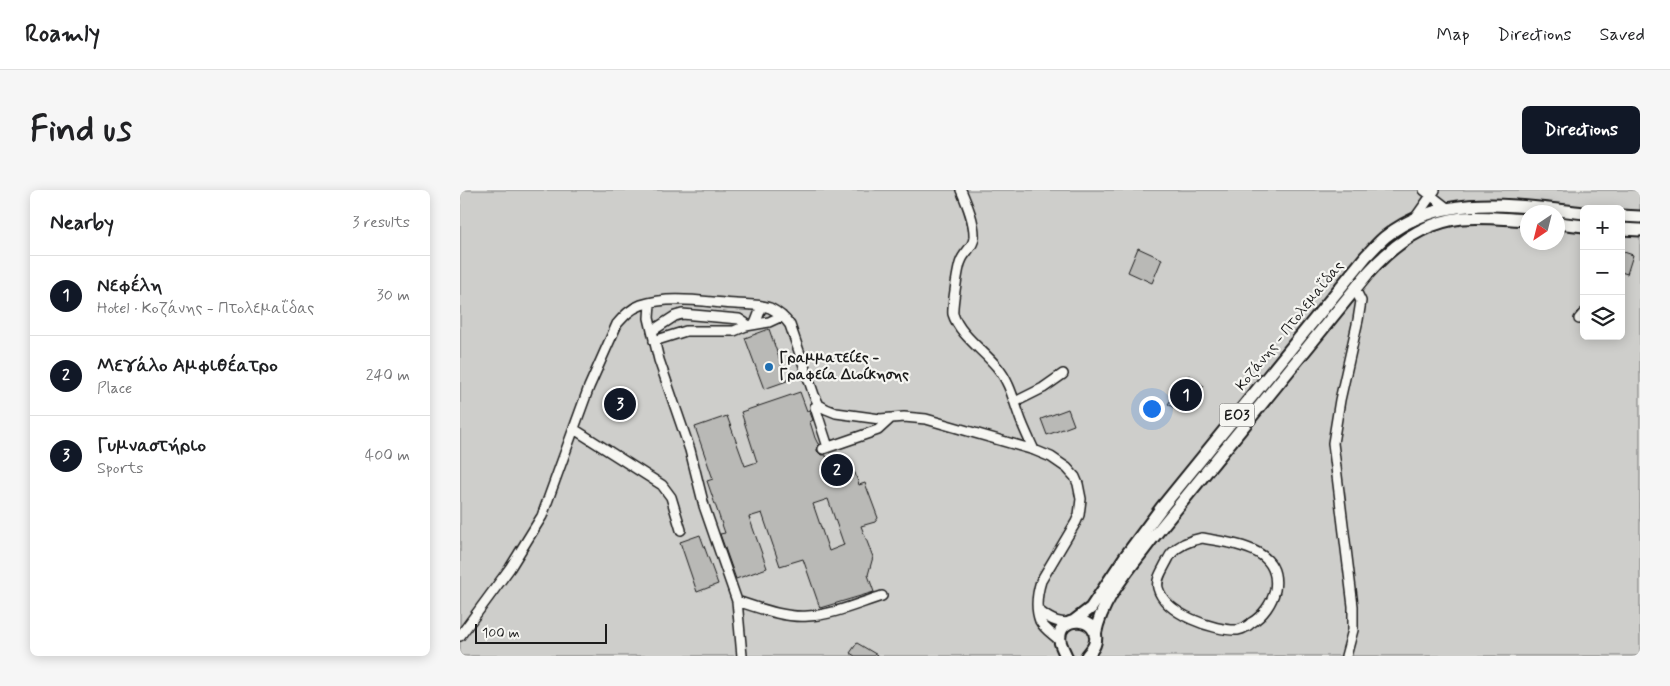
<!DOCTYPE html>
<html lang="en">
<head>
<meta charset="utf-8">
<style>
  body { margin:0; font-family:Mynerve,sans-serif; background:#f6f6f6; color:#202124 }
  .controls { position:absolute; right:15px; top:15px; display:grid; overflow:hidden; border-radius:8px; box-shadow:0 2px 12px #0003 }
  .controls button { width:45px; height:45px; display:grid; place-items:center; padding:0; border:0; border-bottom:1px solid #e0e0e0; background:#fff; color:#202124; font:25px sans-serif }
  .compass { position:absolute; left:1060px; top:15px; width:45px; height:45px; border-radius:50%; background:#fff; box-shadow:0 2px 12px #0003; rotate:215deg }
  .scale { position:absolute; left:15px; bottom:12px; width:132px; box-sizing:border-box; padding-left:5px; border:2px solid #1c1c1c; border-top:0; font-size:14px; line-height:18px; white-space:nowrap; color:#1c1c1c; -webkit-text-stroke:4px #f6f6f2; paint-order:stroke }
  .you { position:absolute; left:691px; top:218px; width:18px; height:18px; margin:-12px; border:4px solid #fff; border-radius:50%; background:#1a73e8; box-shadow:0 0 0 8px #1a73e833 }
  .badge { display:grid; place-items:center; width:32px; height:32px; border-radius:50%; background:#111827; color:#fff; font-size:16px; font-weight:700 }
  .pin { position:absolute; translate:-50% -50%; border:2px solid #fff; box-shadow:0 1px 5px #0006 }
  .list { margin:0; padding:0; list-style:none }
  h2 { display:flex; justify-content:space-between; align-items:center; height:65px; margin:0; padding:0 20px; font-size:21px }
  h2 small { font-size:16px; font-weight:400; color:#757577 }
  .list li { display:grid; grid-template-columns:32px 1fr auto; gap:15px; align-items:center; box-sizing:border-box; height:80px; padding:0 20px; border-top:1px solid #e0e0e0 }
  .list b { display:block; font-size:19px; white-space:nowrap }
  .list p { margin:0; font-size:16px; white-space:nowrap; color:#757577 }
  .list em { font-size:16px; font-style:normal; color:#757577 }
  .icon { flex:none; width:28px; height:28px; fill:none; stroke:currentColor; stroke-width:2; stroke-linecap:round; stroke-linejoin:round }
  .map { position:relative; flex:none; width:1180px; height:466px; overflow:hidden; border-radius:8px }
  header { display:flex; align-items:center; gap:30px; box-sizing:border-box; height:70px; padding:0 25px; background:#fff; border-bottom:1px solid #e0e0e0 }
  header strong { font-size:24px }
  nav { display:flex; gap:28px; margin-inline-start:auto; font-size:18px }
  .intro { display:flex; align-items:center; justify-content:space-between; box-sizing:border-box; height:120px; padding:0 30px }
  h1 { margin:0; font-size:35px }
  .button { padding:12px 22px; border-radius:8px; background:#111827; color:#fff; font-size:18px; font-weight:700 }
  main { display:flex; gap:30px; padding:0 30px }
  aside { flex:1; background:#fff; border-radius:8px; box-shadow:0 2px 12px #0003 }
  .map>svg:first-child { display:block }
</style>
</head>
<body>
<header>
<strong>Roamly</strong>
<nav><a>Map</a><a>Directions</a><a>Saved</a></nav>
</header>
<div class="intro"><h1>Find us</h1><a class="button">Directions</a></div>
<main>
<aside>
<h2>Nearby<small>3 results</small></h2>
<ul class="list">
<li><span class="badge">1</span><div><b>Νεφέλη</b><p>Hotel · Κοζάνης - Πτολεμαΐδας</p></div><em>30 m</em></li>
<li><span class="badge">2</span><div><b>Μεγάλο Αμφιθέατρο</b><p>Place</p></div><em>240 m</em></li>
<li><span class="badge">3</span><div><b>Γυμναστήριο</b><p>Sports</p></div><em>400 m</em></li>
</ul>
</aside>
<div class="map">
<svg width="1180" height="466" viewBox="0 0 1180 466">
  <rect width="100%" height="100%" fill="#edede9"/>
  <filter id="ink" filterUnits="userSpaceOnUse"><feTurbulence type="fractalNoise" baseFrequency=".02" numOctaves="2"/><feDisplacementMap in="SourceGraphic" scale="10" xChannelSelector="R" yChannelSelector="G"/><feConvolveMatrix kernelMatrix="1 2 1 2 8 2 1 2 1" color-interpolation-filters="sRGB"/></filter>
  <g filter="url(#ink)">
    <path fill="#cececb" stroke="#757574" fill-rule="evenodd" d="M0 0H1180V466H0ZM1124 19H1161V146H1124ZM1068 22H1098V52H1068Z"/>
    <path fill="#b9b9b6" stroke="#1c1c1c" fill-rule="evenodd" d="M678 58 702 69 692 93 668 82Z
      M1161 61 1173 65 1167 84 1161 82Z
      M309 139 327 191 304 199 285 148Z
      M729 185 744 196 723 224 708 214Z
      M340 202 347 221 349 220 353 230 350 232 355 248 358 254H360L357 257V261L361 265H366V267L382 271 391 278 395 283 399 295 405 293 418 328 415 332 401 336 413 367 408 385 414 402 360 418 343 369 320 376 302 323 289 327 307 378 276 389 260 344 265 343 247 291 253 289 235 237 267 226 285 276 297 272 281 222ZM368 309 384 355 369 361 353 314Z
      M608 219 614 235 587 245 581 229Z
      M240 345 258 394 237 402 220 352Z
      M397 453 419 466H395L390 463Z"/>
    <g fill="none" stroke-linecap="round" stroke-linejoin="round">
      <g stroke="#1c1c1c" stroke-width="12">
        <path id="minor" d="M501 0C507 14 515 33 514 48 513 58 504 62 501 71 498 77 492 117 493 124 499 144 524 161 537 177 549 191 553 208 559 225 563 237 569 249 574 260
          M964 0 987 18
          M953 31 975 0
          M190 113 189 128 199 170 230 260 244 316 277 411 282 466
          M1119 129 1124 123
          M295 134 302 116
          M192 141 215 126 222 124 279 129 285 133 286 136
          M194 151 226 141H274L286 136 309 132 322 126
          M555 212 583 198 603 184
          M359 215 355 217 368 257
          M114 239 202 295 211 307 221 340
          M363 259 418 240 430 229
          M742 348C773 354 822 357 815 400 812 413 803 426 791 433 788 436 782 439 778 440 754 441 705 424 698 398 696 389 702 381 706 373 708 370 709 366 712 363 719 355 732 350 742 348Z
          M277 411C299 418 325 428 348 426 373 425 399 413 422 406
          M578 420C589 429 596 433 610 433
          M0 446 50 378 82 326 129 197 157 134C164 126 170 119 181 115 210 105 245 112 276 114 287 115 300 114 310 118 318 122 325 128 330 135L354 205 359 215 366 219 376 223 420 229 444 227 466 229 574 260 591 267 607 278 615 287 618 294 621 309 619 325 616 332 581 391C577 404 575 418 580 431 584 439 594 445 600 451
          M886 466 893 440V416L873 253 880 210 898 130 901 111 895 99"/>
      </g>
      <g stroke="#1c1c1c" stroke-width="15">
        <path id="major" d="M1161 26 1180 27
          M1098 33 1124 36
          M1161 39 1180 40
          M614 431 631 418 665 367 702 317 906 66C912 60 918 53 925 47 982 1 1057 16 1124 23
          M635 445C642 408 669 380 691 350L908 83C932 56 964 32 1002 28 1023 26 1046 29 1068 30
          M606 466C604 461 601 456 600 451 596 423 642 426 635 453 634 458 630 462 627 466"/>
      </g>
      <use href="#minor" stroke="#f6f6f2" stroke-width="9"/>
      <use href="#major" stroke="#f6f6f2" stroke-width="11"/>
    </g>
  </g>
  <circle fill="#1f6fb2" stroke="#f6f6f2" stroke-width="2" cx="309" cy="177" r="5"/>
  <g text-anchor="middle" dominant-baseline="central" stroke-width="4.5" stroke-linejoin="round" paint-order="stroke">
    <rect fill="#f6f6f2" stroke="#5d5d5c" stroke-width="1" x="759.5" y="213.5" width="35" height="23" rx="4"/>
    <g font-size="14" font-weight="bold" fill="#1c1c1c">
      <text x="777" y="225">ΕΟ3</text>
    </g>
    <g font-size="15" fill="#1c1c1c" stroke="#f6f6f2">
      <text transform="translate(830 136) rotate(-51)">Κοζάνης - Πτολεμαΐδας</text>
    </g>
    <g font-size="15" font-weight="bold" fill="#1c1c1c" stroke="#f6f6f2" text-anchor="start">
      <text x="319" y="168">Γραμματείες -<tspan x="319" dy="17">Γραφεία Διοίκησης</tspan></text>
    </g>
  </g>
</svg>
<div class="controls">
<button>+</button>
<button>−</button>
<button><svg class="icon" aria-label="layers" viewBox="0 0 24 24"><path d="M12 4l9 5-9 5-9-5zM3 14l9 5 9-5"/></svg></button>
</div>
<svg class="compass" viewBox="-18 -18 36 36"><path d="M0-13l5 13h-10z" fill="#e53935"/><path d="M0 13l5-13h-10z" fill="#757577"/></svg>
<div class="scale">100 m</div>
<div class="you"></div>
<div class="pin badge" style="left:726px;top:205px">1</div>
<div class="pin badge" style="left:377px;top:280px">2</div>
<div class="pin badge" style="left:160px;top:214px">3</div>
</div>
</main>
</body>
</html>
